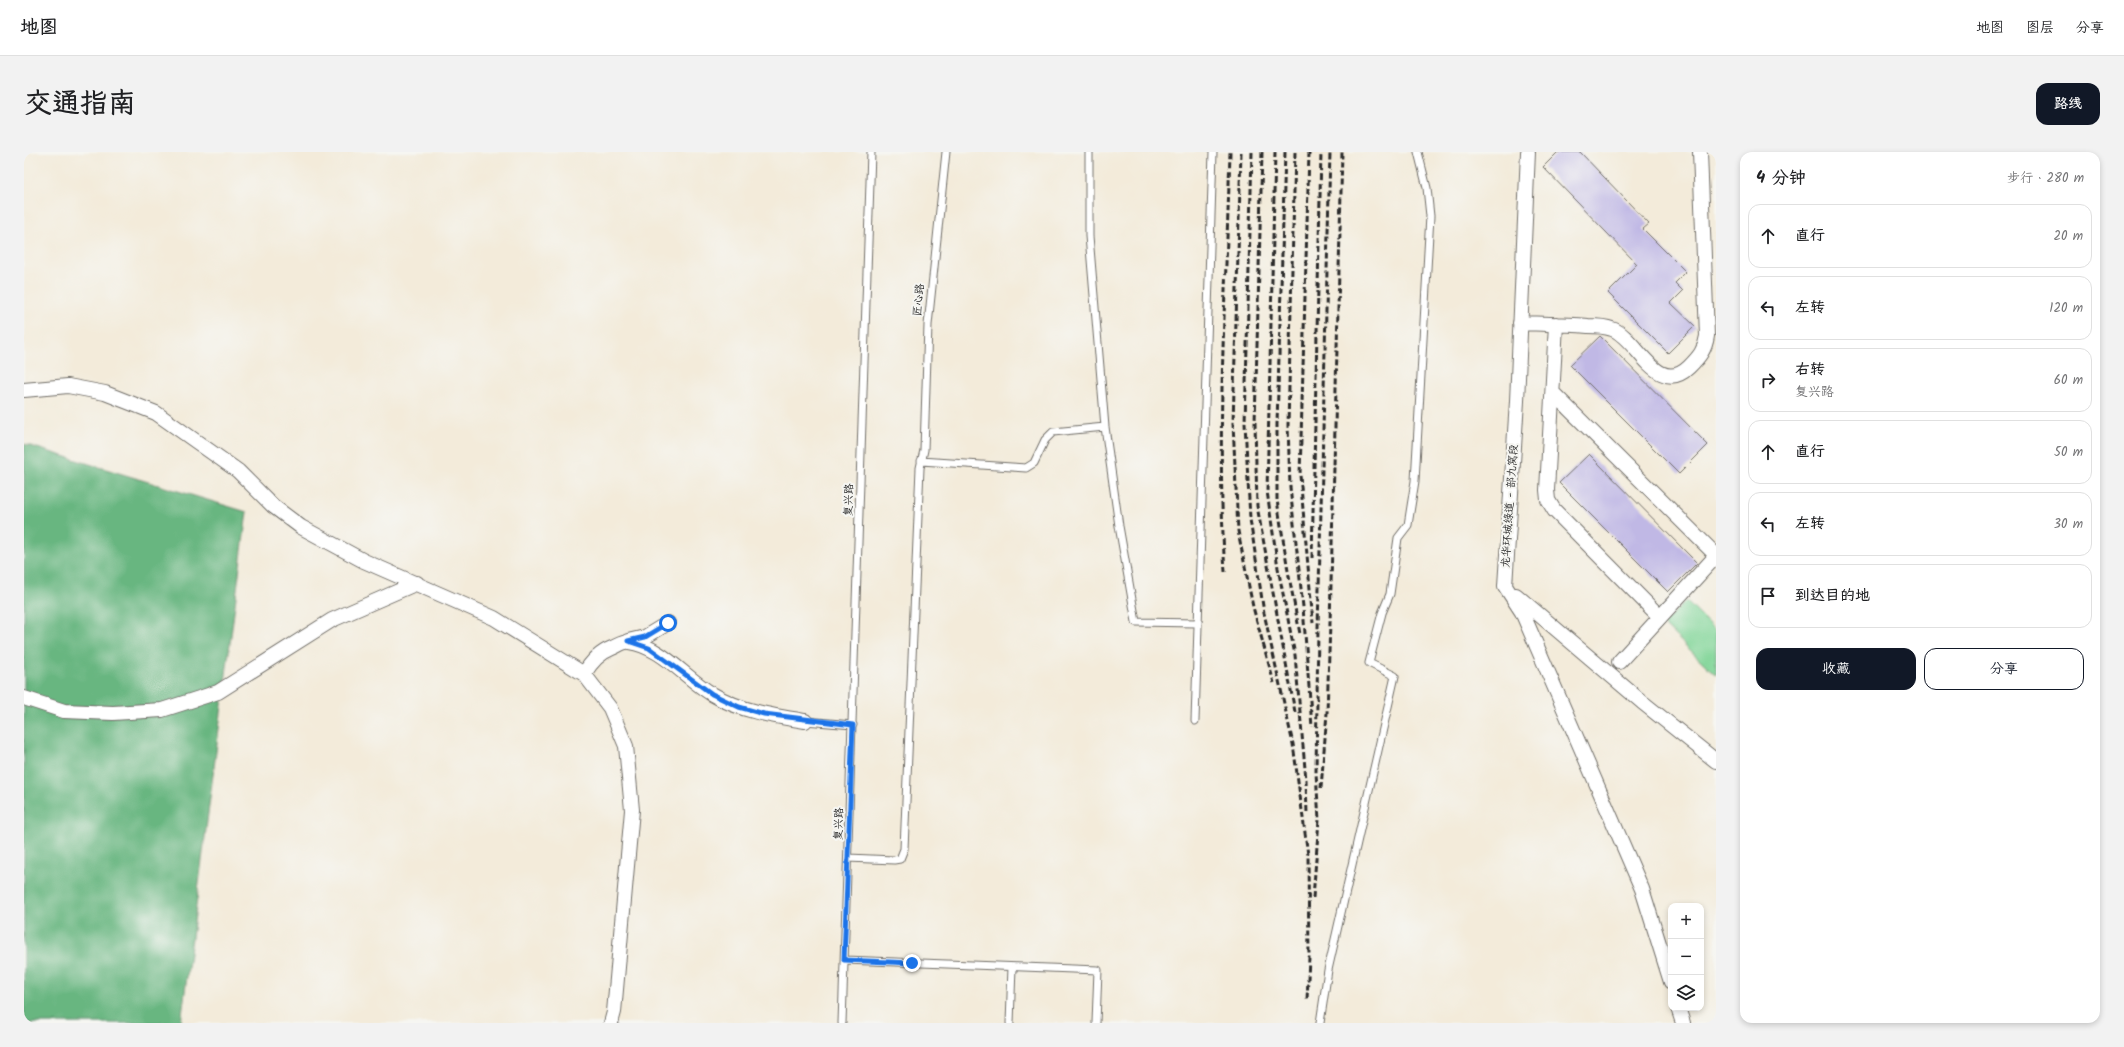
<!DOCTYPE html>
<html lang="zh">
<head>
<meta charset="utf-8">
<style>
  body { margin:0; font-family:Kalam,"LXGW WenKai TC",sans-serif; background:#f2f2f2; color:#202124 }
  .controls { position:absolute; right:12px; bottom:12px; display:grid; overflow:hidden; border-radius:8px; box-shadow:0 2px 6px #0003 }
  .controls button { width:36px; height:36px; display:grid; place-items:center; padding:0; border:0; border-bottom:1px solid #e0e0e0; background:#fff; color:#202124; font:20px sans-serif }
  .stop { position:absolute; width:12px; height:12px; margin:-9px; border:3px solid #1a73e8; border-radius:50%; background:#fff }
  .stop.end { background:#1a73e8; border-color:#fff; box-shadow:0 1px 4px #0008 }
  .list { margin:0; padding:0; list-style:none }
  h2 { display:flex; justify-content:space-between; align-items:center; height:52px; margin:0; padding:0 16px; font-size:17px }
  h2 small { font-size:13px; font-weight:400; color:#757577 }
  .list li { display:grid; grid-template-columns:26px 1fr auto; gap:12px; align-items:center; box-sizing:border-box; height:64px; margin:0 8px 8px; padding:0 8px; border:1px solid #e0e0e0; border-radius:12px }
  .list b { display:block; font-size:15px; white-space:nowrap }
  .list p { margin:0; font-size:13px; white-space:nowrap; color:#757577 }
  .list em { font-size:13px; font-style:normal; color:#757577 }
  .actions { display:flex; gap:8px; padding:12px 16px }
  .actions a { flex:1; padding:9px 0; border:1px solid #111827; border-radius:12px; text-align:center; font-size:14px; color:#111827 }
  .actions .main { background:#111827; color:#fff }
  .icon { flex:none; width:22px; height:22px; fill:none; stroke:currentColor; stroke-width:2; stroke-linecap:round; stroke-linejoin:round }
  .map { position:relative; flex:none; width:1692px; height:871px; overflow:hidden; border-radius:12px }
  header { display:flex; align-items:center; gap:24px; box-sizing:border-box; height:56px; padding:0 20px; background:#fff; border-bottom:1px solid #e0e0e0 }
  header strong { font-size:19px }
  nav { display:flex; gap:22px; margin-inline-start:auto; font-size:14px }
  .intro { display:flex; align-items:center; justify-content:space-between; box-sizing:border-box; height:96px; padding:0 24px }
  h1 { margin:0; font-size:28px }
  .button { padding:10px 18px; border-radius:12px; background:#111827; color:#fff; font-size:14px; font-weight:700 }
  main { display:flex; gap:24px; padding:0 24px }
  aside { flex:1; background:#fff; border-radius:12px; box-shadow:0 2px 6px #0003 }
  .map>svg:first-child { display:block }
</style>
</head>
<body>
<header>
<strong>地图</strong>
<nav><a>地图</a><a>图层</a><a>分享</a></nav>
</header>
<div class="intro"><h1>交通指南</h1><a class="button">路线</a></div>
<main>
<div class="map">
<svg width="1692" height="871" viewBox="0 0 1692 871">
  <rect width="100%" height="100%" fill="#f6f6f2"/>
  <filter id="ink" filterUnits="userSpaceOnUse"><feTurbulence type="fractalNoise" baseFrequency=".025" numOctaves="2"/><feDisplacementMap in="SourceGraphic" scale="8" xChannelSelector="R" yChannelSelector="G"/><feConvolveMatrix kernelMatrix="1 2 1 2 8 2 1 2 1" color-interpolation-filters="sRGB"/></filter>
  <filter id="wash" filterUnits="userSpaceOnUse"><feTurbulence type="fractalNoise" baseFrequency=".012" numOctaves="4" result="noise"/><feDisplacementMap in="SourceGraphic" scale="16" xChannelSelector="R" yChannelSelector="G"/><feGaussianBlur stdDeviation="0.9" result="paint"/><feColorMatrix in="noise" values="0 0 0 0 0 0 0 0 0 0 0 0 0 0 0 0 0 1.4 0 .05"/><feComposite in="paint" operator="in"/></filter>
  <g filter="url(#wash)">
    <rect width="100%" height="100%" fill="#f3ebda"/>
    <path fill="#81d598" stroke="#568062" d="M1662 449 1692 479V523L1639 472Z"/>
    <path fill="#68b680" stroke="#4a7056" d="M0 292 223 360 157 871H0Z"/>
    <g id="blocks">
      <path fill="#c0b8e5" d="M1534 0H1556L1625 72 1619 77 1662 120 1651 131 1659 139 1647 151 1671 174 1644 201 1584 141 1613 112 1519 15Z
        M1576 184 1684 293 1655 322 1546 213Z
        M1565 302 1673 411 1644 440 1535 331Z"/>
    </g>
  </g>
  <g filter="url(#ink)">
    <use href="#blocks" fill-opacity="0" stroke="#716e68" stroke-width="1"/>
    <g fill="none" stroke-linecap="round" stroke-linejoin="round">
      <g stroke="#716e68" stroke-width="9">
        <path id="service" d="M1065 0V84L1081 275 1095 374 1112 470 1173 471
          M897 309 1002 316 1010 311 1021 288 1029 280 1081 275
          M781 569 829 573
          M1171 569 1189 0
          M824 706 870 708 876 707 880 697 896 316 900 298 904 173 922 0
          M821 808 1074 818 1072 871
          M818 871 847 0
          M986 871 988 815
          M1296 871 1304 818 1371 524 1345 511 1358 461 1366 442 1374 386 1384 373 1391 329 1406 64 1403 36 1394 0"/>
      </g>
      <g stroke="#716e68" stroke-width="16">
        <path id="minor" d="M1496 171C1519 172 1541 172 1564 174 1571 174 1580 174 1588 177 1613 185 1633 246 1665 215 1675 205 1681 198 1683 184L1676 0
          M1532 172 1523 338 1524 348 1530 358 1636 465
          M0 238 44 234 81 241 132 261 214 319 249 354 277 375 340 409 470 466 560 522 586 556 602 594 608 658 590 860 587 871
          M1529 241 1692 403
          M1481 434 1493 249 1504 0
          M1481 434 1498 460 1618 737 1647 830
          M1492 443 1618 550 1692 609
          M604 489 621 485 644 471
          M1595 510 1692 404
          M560 522C567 510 575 501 588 496 593 494 600 489 605 490 637 494 661 526 688 542 716 559 749 564 781 569
          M0 546 40 559 89 561 138 558 194 540 308 468 393 431
          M1654 856 1659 871"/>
      </g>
      <use href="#service" stroke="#fff" stroke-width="7"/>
      <use href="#minor" stroke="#fff" stroke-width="14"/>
      <path stroke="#2b2b2b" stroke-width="3" stroke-dasharray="6 3" stroke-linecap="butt" d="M1217 0 1209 271 1214 379 1229 455 1250 531
        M1228 0 1221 271 1226 367 1240 461 1269 592 1284 703 1285 806 1283 848
        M1238 0 1231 271 1233 354 1271 560
        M1251 0 1243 339 1254 416 1271 503 1282 628 1283 663
        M1261 0 1253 272V348L1264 419 1276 482
        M1271 0 1264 273 1266 335 1279 455 1288 575
        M1285 0 1276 323 1289 471
        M1288 406 1297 0
        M1201 420C1192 281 1202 140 1206 0
        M1297 636 1303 561 1306 471 1318 0
        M1289 746 1295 668 1292 621 1294 476 1306 0"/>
    </g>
  </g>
  <g fill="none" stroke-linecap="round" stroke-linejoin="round" filter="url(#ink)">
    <path stroke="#1a73e8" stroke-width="5" d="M644 471 621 485 604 489 625 496 688 542 715 555 740 562 829 573 820 808 888 811"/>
  </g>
  <g text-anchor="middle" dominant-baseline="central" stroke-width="4" stroke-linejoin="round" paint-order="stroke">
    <g font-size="11" fill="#2b2b2b" stroke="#f6f6f2">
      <text transform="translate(895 148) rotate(-85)">匠心路</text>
      <text transform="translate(825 348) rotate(-88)">复兴路</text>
      <text transform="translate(1486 354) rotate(-86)">龙华环城绿道 - 部九窝段</text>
      <text transform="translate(815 672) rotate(-88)">复兴路</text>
    </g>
  </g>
</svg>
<div class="controls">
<button>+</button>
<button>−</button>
<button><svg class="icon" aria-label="layers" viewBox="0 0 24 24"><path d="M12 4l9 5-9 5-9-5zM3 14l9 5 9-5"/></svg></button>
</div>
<div class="stop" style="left:644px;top:471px"></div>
<div class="stop end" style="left:888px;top:811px"></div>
</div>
<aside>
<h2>4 分钟<small>步行 · 280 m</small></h2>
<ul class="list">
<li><svg class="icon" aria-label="ahead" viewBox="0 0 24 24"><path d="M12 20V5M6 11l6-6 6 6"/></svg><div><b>直行</b></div><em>20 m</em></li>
<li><svg class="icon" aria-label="left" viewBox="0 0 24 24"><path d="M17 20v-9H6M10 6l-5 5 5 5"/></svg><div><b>左转</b></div><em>120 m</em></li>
<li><svg class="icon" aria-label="right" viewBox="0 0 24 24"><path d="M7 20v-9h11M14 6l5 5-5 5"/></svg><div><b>右转</b><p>复兴路</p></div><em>60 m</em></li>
<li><svg class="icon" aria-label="ahead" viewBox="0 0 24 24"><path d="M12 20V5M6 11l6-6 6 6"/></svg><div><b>直行</b></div><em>50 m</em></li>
<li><svg class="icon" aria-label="left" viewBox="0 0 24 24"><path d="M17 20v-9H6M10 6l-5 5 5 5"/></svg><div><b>左转</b></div><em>30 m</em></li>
<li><svg class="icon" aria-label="arrive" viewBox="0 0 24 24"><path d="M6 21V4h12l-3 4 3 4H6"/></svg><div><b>到达目的地</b></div></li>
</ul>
<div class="actions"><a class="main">收藏</a><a>分享</a></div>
</aside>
</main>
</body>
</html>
